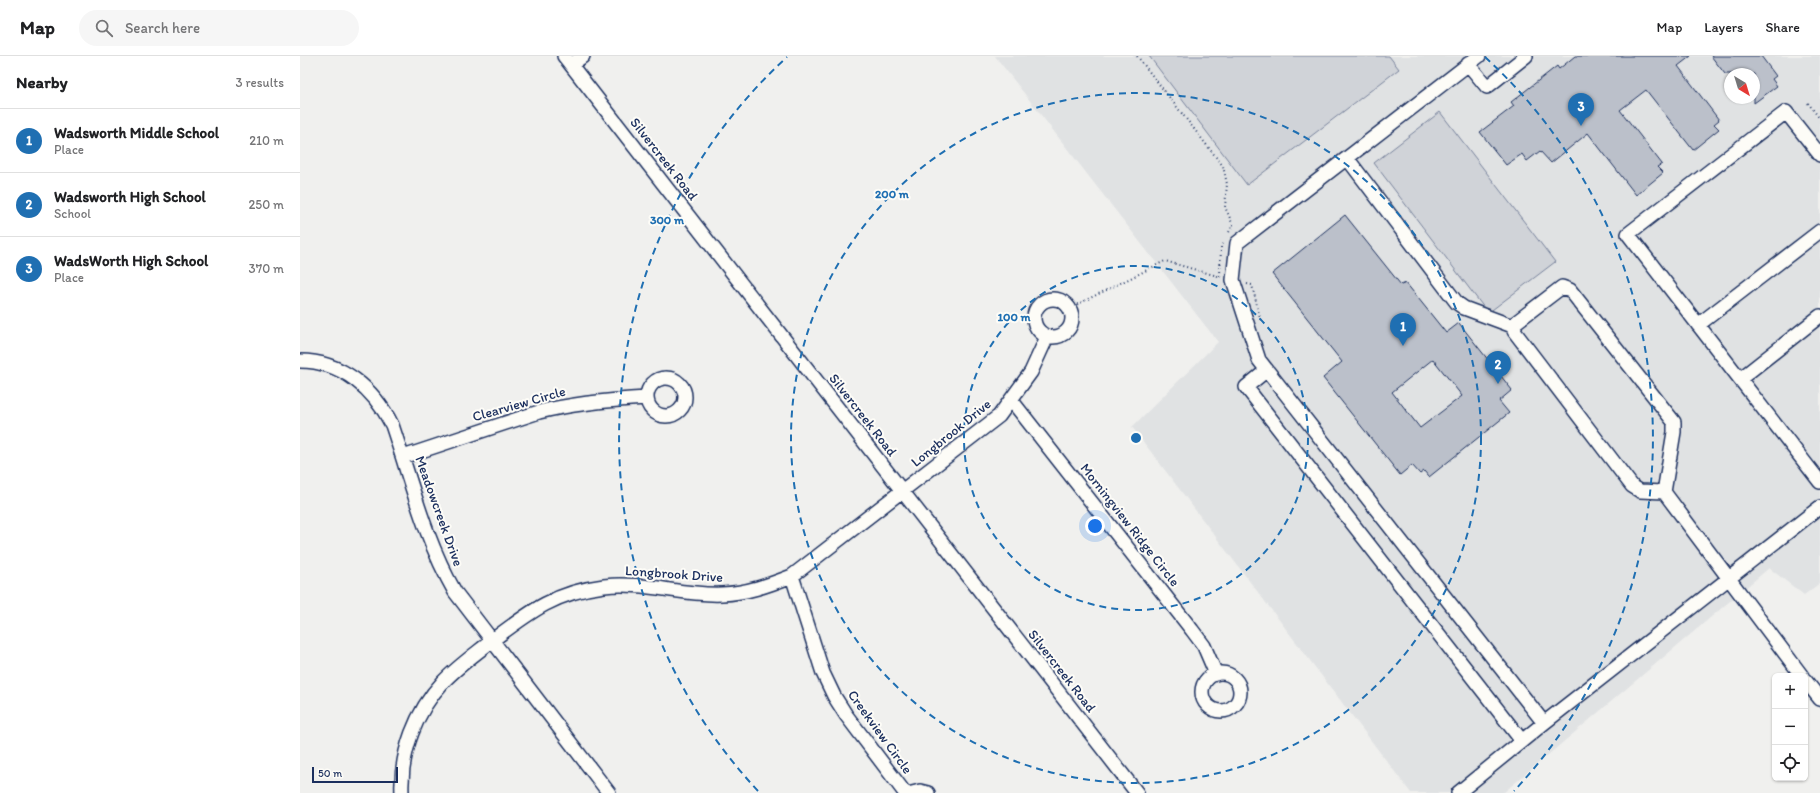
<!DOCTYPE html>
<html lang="en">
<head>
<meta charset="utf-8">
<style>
  body { margin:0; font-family:Itim,sans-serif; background:#f6f6f6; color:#202124 }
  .controls { position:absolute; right:12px; bottom:12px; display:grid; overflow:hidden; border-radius:6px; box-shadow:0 1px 3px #0004 }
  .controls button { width:36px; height:36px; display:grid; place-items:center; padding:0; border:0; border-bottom:1px solid #e0e0e0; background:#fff; color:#202124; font:20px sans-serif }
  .compass { position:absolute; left:1424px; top:12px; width:36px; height:36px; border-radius:50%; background:#fff; box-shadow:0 1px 3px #0004; rotate:142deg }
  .scale { position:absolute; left:12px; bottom:10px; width:86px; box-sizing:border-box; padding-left:4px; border:2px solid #1b2f5e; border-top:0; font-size:11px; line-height:14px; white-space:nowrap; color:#1b2f5e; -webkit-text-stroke:3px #fdfcf7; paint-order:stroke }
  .you { position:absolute; left:795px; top:470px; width:14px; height:14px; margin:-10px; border:3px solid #fff; border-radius:50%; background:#1a73e8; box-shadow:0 0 0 6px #1a73e833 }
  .badge { display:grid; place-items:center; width:26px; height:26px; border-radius:50%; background:#1f6fb2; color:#fff; font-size:13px; font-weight:700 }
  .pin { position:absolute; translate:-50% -33px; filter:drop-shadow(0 1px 2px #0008) }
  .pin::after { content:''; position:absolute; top:21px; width:14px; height:12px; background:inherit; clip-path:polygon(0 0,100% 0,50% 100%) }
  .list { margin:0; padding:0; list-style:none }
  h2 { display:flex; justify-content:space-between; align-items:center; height:52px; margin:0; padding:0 16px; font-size:17px }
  h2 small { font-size:13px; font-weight:400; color:#757577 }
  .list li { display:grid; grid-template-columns:26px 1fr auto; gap:12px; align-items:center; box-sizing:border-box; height:64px; padding:0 16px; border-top:1px solid #e0e0e0 }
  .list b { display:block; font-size:15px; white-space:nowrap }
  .list p { margin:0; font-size:13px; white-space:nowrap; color:#757577 }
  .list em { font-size:13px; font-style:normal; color:#757577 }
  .icon { flex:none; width:22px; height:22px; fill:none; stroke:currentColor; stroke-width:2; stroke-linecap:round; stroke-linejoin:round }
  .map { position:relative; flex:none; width:1520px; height:737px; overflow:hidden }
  header { display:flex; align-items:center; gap:24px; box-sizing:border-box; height:56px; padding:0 20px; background:#fff; border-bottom:1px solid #e0e0e0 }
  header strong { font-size:19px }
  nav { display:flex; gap:22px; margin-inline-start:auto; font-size:14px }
  .search { width:280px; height:36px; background:#f6f6f6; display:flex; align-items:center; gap:10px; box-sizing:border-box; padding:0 14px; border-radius:22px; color:#757577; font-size:15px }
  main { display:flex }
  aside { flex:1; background:#fff }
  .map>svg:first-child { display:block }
</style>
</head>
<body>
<header>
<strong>Map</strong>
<div class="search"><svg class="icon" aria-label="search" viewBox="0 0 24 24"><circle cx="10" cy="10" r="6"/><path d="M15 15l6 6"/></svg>Search here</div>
<nav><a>Map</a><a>Layers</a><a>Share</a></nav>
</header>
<main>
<aside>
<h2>Nearby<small>3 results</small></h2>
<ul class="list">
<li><span class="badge">1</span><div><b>Wadsworth Middle School</b><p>Place</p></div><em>210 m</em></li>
<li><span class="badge">2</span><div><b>Wadsworth High School</b><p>School</p></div><em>250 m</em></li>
<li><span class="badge">3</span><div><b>WadsWorth High School</b><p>Place</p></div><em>370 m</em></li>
</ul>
</aside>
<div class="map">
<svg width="1520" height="737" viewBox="0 0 1520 737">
  <rect width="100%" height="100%" fill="#f0f0ee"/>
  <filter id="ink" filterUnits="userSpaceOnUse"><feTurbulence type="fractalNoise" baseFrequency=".025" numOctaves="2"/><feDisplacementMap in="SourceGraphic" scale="8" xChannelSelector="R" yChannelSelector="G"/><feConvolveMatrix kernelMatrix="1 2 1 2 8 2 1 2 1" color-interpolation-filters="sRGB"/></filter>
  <g filter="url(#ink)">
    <path fill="#e0e2e3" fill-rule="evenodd" d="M695 0H1520V527L1504 539 1469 512 1203 737H1111L832 371 918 286ZM1430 18H1454V42H1430Z"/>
    <path fill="#d0d3d8" stroke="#76819b" d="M849 0H1089L1099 13 947 129Z
      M1140 56 1255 206 1188 257 1074 107Z"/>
    <path fill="#bbc0ca" stroke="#1b2f5e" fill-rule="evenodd" d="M1275 0H1391L1378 10 1419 64 1414 68 1419 73 1393 94 1346 34 1320 54 1362 108 1357 111 1363 117 1336 139 1288 77 1251 107 1240 95 1227 105 1222 98 1206 109 1180 76 1214 50 1211 46 1257 10 1259 13Z
      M1411 0H1461L1476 20 1472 23 1477 30 1454 47V18H1425Z
      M1045 159 1101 229 1106 227 1146 277 1159 267 1212 334 1199 345 1209 357 1129 421 1124 415 1120 418 1112 409 1100 419 1023 322 1042 306 972 218ZM1133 303 1162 340 1120 372 1092 336Z"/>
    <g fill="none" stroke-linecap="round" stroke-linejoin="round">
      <g stroke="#1b2f5e" stroke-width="16">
        <path id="minor" d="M264 0 837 737
          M1179 0 937 187 933 224 959 304 1244 667
          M1168 8 1187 31 1226 0
          M271 9 283 0
          M1520 99 1486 56 1328 178 1440 323 1520 260
          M1047 102 1157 247 1164 252 1215 271
          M734 262a19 19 0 1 1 38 0a19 19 0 1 1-38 0Z
          M1398 269 1520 175
          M0 305C42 305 74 333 92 369 111 425 125 484 155 536L309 737
          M967 314 946 331 1222 685
          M347 341a19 19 0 1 1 38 0a19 19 0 1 1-38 0Z
          M1440 323 1520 426
          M712 345 892 574 904 590 916 618
          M103 401 239 356C275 347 310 344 347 342
          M1364 436 1374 376V366L1270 234 1262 231 1215 267 1214 275 1332 430 1340 435 1364 436 1502 620
          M492 520 523 617 534 640 546 659 605 737
          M902 636a19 19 0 1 1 38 0a19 19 0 1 1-38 0Z
          M1505 624 1520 643
          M102 737C100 697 116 655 143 626 158 610 177 597 194 583 231 555 256 536 304 530 343 525 383 540 422 538 447 537 469 529 492 520L699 360 731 316 747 281
          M612 737 620 735 628 737
          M1158 737 1244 667 1520 451"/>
      </g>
      <path stroke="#1b2f5e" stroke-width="2" stroke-dasharray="1 3" stroke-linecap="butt" d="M837 0 923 110 927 128 925 151 933 169 928 178
        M1508 47 1520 63
        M920 220 921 191 924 185
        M947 228 952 229 961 266
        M770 252 865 205 921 221"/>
      <use href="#minor" stroke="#fdfcf7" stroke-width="13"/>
    </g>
  </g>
  <g fill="none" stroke="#1f6fb2" stroke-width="2" stroke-dasharray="7 5">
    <circle cx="836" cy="382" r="172"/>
    <circle cx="836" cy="382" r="345"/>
    <path d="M458 735A517 517 0 0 1 487 1M1185 1A517 517 0 0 1 1214 735"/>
  </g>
  <g text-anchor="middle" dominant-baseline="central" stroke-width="4" stroke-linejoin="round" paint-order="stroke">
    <g font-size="14" fill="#1b2f5e" stroke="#fdfcf7">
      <text transform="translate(364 103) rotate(52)">Silvercreek Road</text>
      <text transform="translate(219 348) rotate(-16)">Clearview Circle</text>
      <text transform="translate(563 359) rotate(52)">Silvercreek Road</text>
      <text transform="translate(651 377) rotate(-39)">Longbrook Drive</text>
      <text transform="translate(139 455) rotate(70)">Meadowcreek Drive</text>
      <text transform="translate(830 469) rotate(52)">Morningview Ridge Circle</text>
      <text transform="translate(374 518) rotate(4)">Longbrook Drive</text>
      <text transform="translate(762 615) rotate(52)">Silvercreek Road</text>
      <text transform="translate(580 676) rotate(54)">Creekview Circle</text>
    </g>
  </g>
  <circle cx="836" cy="382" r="6" fill="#1f6fb2" stroke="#fdfcf7" stroke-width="2"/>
  <g font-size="12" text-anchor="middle" font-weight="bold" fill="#1f6fb2" stroke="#fdfcf7" stroke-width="4" stroke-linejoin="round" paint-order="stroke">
    <text x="592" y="142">200 m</text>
    <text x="367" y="168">300 m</text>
    <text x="714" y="265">100 m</text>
  </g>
</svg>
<div class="controls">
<button>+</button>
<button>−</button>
<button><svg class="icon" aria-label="locate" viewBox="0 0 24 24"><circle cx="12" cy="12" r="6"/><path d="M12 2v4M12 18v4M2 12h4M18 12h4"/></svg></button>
</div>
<svg class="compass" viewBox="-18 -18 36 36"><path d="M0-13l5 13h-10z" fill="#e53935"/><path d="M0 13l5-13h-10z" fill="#757577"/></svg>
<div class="scale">50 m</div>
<div class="you"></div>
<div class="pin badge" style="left:1103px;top:290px">1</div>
<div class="pin badge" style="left:1198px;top:328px">2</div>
<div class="pin badge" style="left:1281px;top:70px">3</div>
</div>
</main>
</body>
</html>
